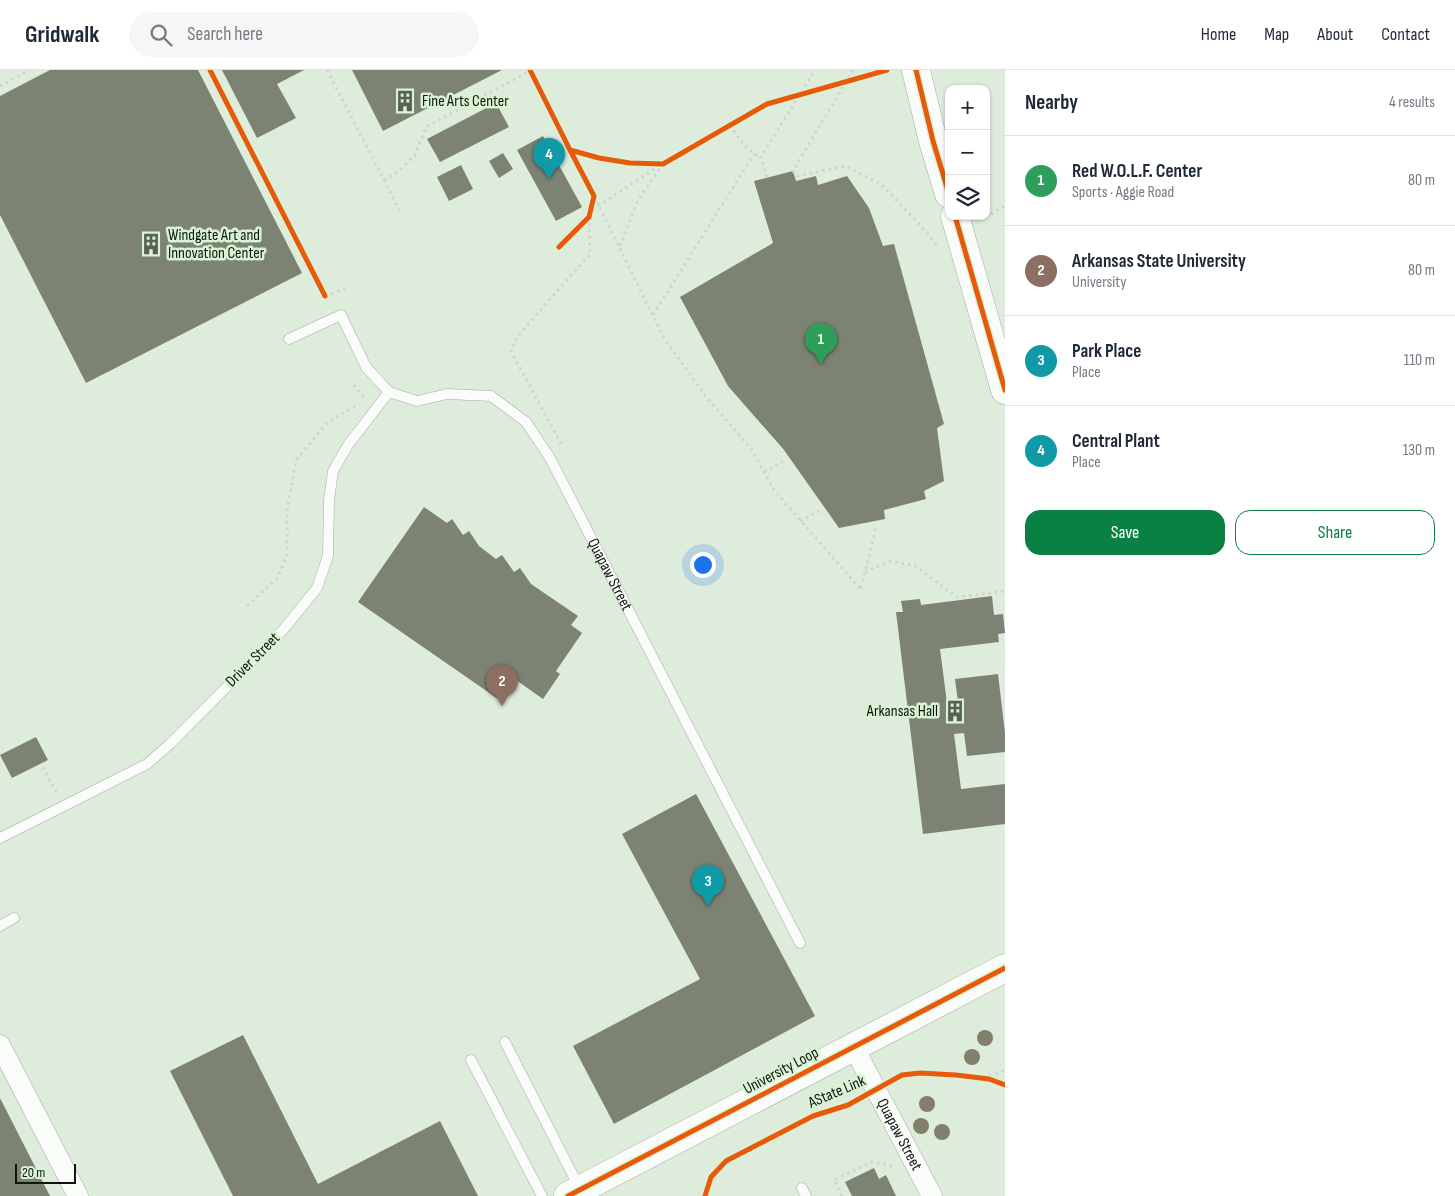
<!DOCTYPE html>
<html lang="en">
<head>
<meta charset="utf-8">
<style>
  body { margin:0; font-family:"Sofia Sans Condensed",sans-serif; background:#f6f6f7; color:#1f2937 }
  .controls { position:absolute; right:15px; top:15px; display:grid; overflow:hidden; border-radius:10px; box-shadow:0 1px 4px #0004 }
  .controls button { width:45px; height:45px; display:grid; place-items:center; padding:0; border:0; border-bottom:1px solid #e0e1e3; background:#fff; color:#1f2937; font:25px sans-serif }
  .scale { position:absolute; left:15px; bottom:12px; width:61px; box-sizing:border-box; padding-left:5px; border:2px solid #0e170d; border-top:0; font-size:14px; line-height:18px; white-space:nowrap; color:#0e170d; -webkit-text-stroke:4px #daf3d5; paint-order:stroke }
  .you { position:absolute; left:702px; top:494px; width:18px; height:18px; margin:-12px; border:4px solid #fff; border-radius:50%; background:#1a73e8; box-shadow:0 0 0 8px #1a73e833 }
  .badge { display:grid; place-items:center; width:32px; height:32px; border-radius:50%; background:#0b8043; color:#fff; font-size:16px; font-weight:700 }
  .pin { position:absolute; translate:-50% -41px; filter:drop-shadow(0 1px 2px #0008) }
  .pin::after { content:''; position:absolute; top:26px; width:18px; height:15px; background:inherit; clip-path:polygon(0 0,100% 0,50% 100%) }
  .list { margin:0; padding:0; list-style:none }
  h2 { display:flex; justify-content:space-between; align-items:center; height:65px; margin:0; padding:0 20px; font-size:21px }
  h2 small { font-size:16px; font-weight:400; color:#747a83 }
  .list li { display:grid; grid-template-columns:32px 1fr auto; gap:15px; align-items:center; box-sizing:border-box; height:90px; padding:0 20px; border-top:1px solid #e0e1e3 }
  .list b { display:block; font-size:19px; white-space:nowrap }
  .list p { margin:0; font-size:16px; white-space:nowrap; color:#747a83 }
  .list em { font-size:16px; font-style:normal; color:#747a83 }
  .actions { display:flex; gap:10px; padding:15px 20px }
  .actions a { flex:1; padding:11px 0; border:1px solid #0b8043; border-radius:15px; text-align:center; font-size:18px; color:#0b8043 }
  .actions .main { background:#0b8043; color:#fff }
  .icon { flex:none; width:28px; height:28px; fill:none; stroke:currentColor; stroke-width:2; stroke-linecap:round; stroke-linejoin:round }
  .map { position:relative; flex:none; width:1005px; height:1126px; overflow:hidden }
  header { display:flex; align-items:center; gap:30px; box-sizing:border-box; height:70px; padding:0 25px; background:#fff; border-bottom:1px solid #e0e1e3 }
  header strong { font-size:24px }
  nav { display:flex; gap:28px; margin-inline-start:auto; font-size:18px }
  .search { width:350px; height:45px; background:#f6f6f7; display:flex; align-items:center; gap:12px; box-sizing:border-box; padding:0 18px; border-radius:28px; color:#747a83; font-size:19px }
  main { display:flex }
  aside { flex:1; background:#fff }
  .map>svg:first-child { display:block }
</style>
</head>
<body>
<header>
<strong>Gridwalk</strong>
<div class="search"><svg class="icon" aria-label="search" viewBox="0 0 24 24"><circle cx="10" cy="10" r="6"/><path d="M15 15l6 6"/></svg>Search here</div>
<nav><a>Home</a><a>Map</a><a>About</a><a>Contact</a></nav>
</header>
<main>
<div class="map">
<svg width="1005" height="1126" viewBox="0 0 1005 1126">
  <rect width="100%" height="100%" fill="#deecdc"/>
  <path fill="#7d8372" d="M50 0H198L302 203 86 313 0 145V26Z
    M222 0H304L277 14 296 48 257 68Z
    M352 0H502L383 61Z
    M496 33 509 57 440 92 427 69Z
    M543 66 582 137 556 151 517 80Z
    M503 83 513 99 499 108 489 91Z
    M461 95 473 119 449 131 437 107Z
    M793 101 796 111 816 106 818 115 847 106 869 138 883 176 894 174 944 354 937 358 944 411 924 421 926 429 884 440 885 449 839 458 784 380 728 316 680 227 773 173 754 111Z
    M424 437 447 453 452 449 463 465 469 461 479 476 496 489 502 485 514 502 520 498 531 514 578 546 571 555 582 563 556 601 560 604 543 629 516 610 501 631 358 532Z
    M992 526 994 545 1003 544 1005 563 998 564 999 572 940 579 947 633 958 632 955 609 998 604 1005 663V682L967 686 964 663 954 664 961 719 1005 714V754L923 764 896 542H903L901 531 920 529 921 535Z
    M36 667 48 690 12 708 0 685Z
    M696 724 815 946 614 1054 573 976 700 909 622 764Z
    M243 965 318 1114 440 1051 478 1126H233L170 1001Z
    M0 1028 50 1126H0Z
    M874 1098 879 1109 886 1105 896 1126H852L845 1112Z"/>
  <g fill="none" stroke-linecap="round" stroke-linejoin="round">
    <g stroke="#a3ada1" stroke-width="11">
      <g id="lane">
        <path id="s1" d="M289 269 341 245 366 297 389 322 417 331 447 324 491 326 526 352 550 388 800 873"/>
        <path d="M0 768 147 694 171 673 283 560 317 518 328 486 329 430 333 401 348 375 389 322"/>
        <path d="M0 856 14 848"/>
        <path d="M505 972 580 1119"/>
        <path d="M471 990 542 1126"/>
        <path d="M802 1118 806 1126"/>
      </g>
    </g>
    <g stroke="#a3ada1" stroke-width="21">
      <g id="street">
        <path d="M0 975 78 1126"/>
        <path id="s2" d="M853 976 932 1126"/>
      </g>
    </g>
    <g stroke="#a3ada1" stroke-width="29">
      <path id="secondary" d="M916 0 933 71 949 124
        M955 146 1005 320
        M568 1126 1005 898"/>
    </g>
    <path stroke="#d0d4cf" stroke-width="3" stroke-dasharray="2.5 4" stroke-linecap="butt" d="M210 0 325 226 345 219
      M327 0 401 143
      M530 0 570 80 599 88 630 93 663 94 767 34 887 0
      M853 0 793 101 798 106 845 96 881 114 919 154 938 176
      M0 16 30 0
      M730 55C739 68 746 81 761 87
      M767 107 761 87 815 0
      M384 110 398 102 415 85 426 57 530 1
      M594 126 664 268 704 324 752 380 774 420 860 519
      M598 136 661 95
      M985 147 1005 136
      M620 176 638 130 663 94
      M559 177 589 147 594 126 570 80
      M653 245 754 84
      M354 315 365 328
      M561 374 511 281 518 266 571 205 590 185 589 147
      M764 402 786 390
      M800 451 823 439
      M865 502 891 491 915 496 957 527 1005 521
      M861 518 869 487 876 456
      M247 536 278 507 287 484V441L296 390 328 352 359 334
      M1004 586H1005
      M43 697 57 724
      M983 1008 1005 1000
      M842 1126 834 1110 872 1092 892 1096"/>
    <use href="#lane" stroke="#fafcfa" stroke-width="10"/>
    <use href="#street" stroke="#fafcfa" stroke-width="20"/>
    <use href="#secondary" stroke="#fafcfa" stroke-width="28"/>
    <g stroke="#daf3d5" stroke-width="8">
      <path id="cycleway" d="M210 0 325 226
        M530 0 570 80 599 88 630 93 663 94 767 34 887 0
        M916 0 933 71 949 124
        M955 146 1005 320
        M559 177 589 147 594 126 570 80
        M568 1126 1005 898
        M705 1126 711 1107 726 1091 813 1046 848 1035 902 1005 920 1003 956 1005 989 1009 1005 1015"/>
    </g>
    <use href="#cycleway" stroke="#e8590c" stroke-width="5"/>
  </g>
  <g fill="#827f6a">
    <circle cx="985" cy="968" r="8"/>
    <circle cx="972" cy="987" r="8"/>
    <circle cx="927" cy="1034" r="8"/>
    <circle cx="921" cy="1056" r="8"/>
    <circle cx="942" cy="1062" r="8"/>
  </g>
  <defs>
    <g id="building-bare" transform="scale(1.725)"><path d="M-4-6H4V6H1V3H-1V6H-4ZM-2.5-4.3h1.7v1.8h-1.7ZM.8-4.3h1.7v1.8H.8ZM-2.5-1h1.7V.8h-1.7ZM.8-1h1.7V.8H.8Z" fill="#576255" stroke="#daf3d5" stroke-width="2.5" paint-order="stroke"/></g>
  </defs>
  <g fill-rule="evenodd">
    <use href="#building-bare" x="405" y="31"/>
    <use href="#building-bare" x="151" y="174"/>
    <use href="#building-bare" x="955" y="641"/>
  </g>
  <g text-anchor="middle" dominant-baseline="central" stroke-width="5" stroke-linejoin="round" paint-order="stroke">
    <g font-size="16" fill="#0e170d" stroke="#daf3d5" text-anchor="start">
      <text x="422" y="31">Fine Arts Center</text>
      <text x="168" y="165">Windgate Art and<tspan x="168" dy="18">Innovation Center</tspan></text>
      <text x="938" y="641" text-anchor="end">Arkansas Hall</text>
    </g>
    <g font-size="16" fill="#0e170d" stroke="#daf3d5">
      <text stroke="none"><textPath href="#s1" startOffset="471">Quapaw Street</textPath></text>
      <text transform="translate(253 590) rotate(-45)">Driver Street</text>
      <text transform="translate(781 1001) rotate(-28)">University Loop</text>
      <text transform="translate(837 1022) rotate(-23)">AState Link</text>
      <text stroke="none"><textPath href="#s2" startOffset="100">Quapaw Street</textPath></text>
    </g>
  </g>
</svg>
<div class="controls">
<button>+</button>
<button>−</button>
<button><svg class="icon" aria-label="layers" viewBox="0 0 24 24"><path d="M12 4l9 5-9 5-9-5zM3 14l9 5 9-5"/></svg></button>
</div>
<div class="scale">20 m</div>
<div class="you"></div>
<div class="pin badge" style="left:821px;top:294px;background:#2e9e5b">1</div>
<div class="pin badge" style="left:502px;top:636px;background:#8d6e63">2</div>
<div class="pin badge" style="left:708px;top:836px;background:#0f9aa8">3</div>
<div class="pin badge" style="left:549px;top:109px;background:#0f9aa8">4</div>
</div>
<aside>
<h2>Nearby<small>4 results</small></h2>
<ul class="list">
<li><span class="badge" style="background:#2e9e5b">1</span><div><b>Red W.O.L.F. Center</b><p>Sports · Aggie Road</p></div><em>80 m</em></li>
<li><span class="badge" style="background:#8d6e63">2</span><div><b>Arkansas State University</b><p>University</p></div><em>80 m</em></li>
<li><span class="badge" style="background:#0f9aa8">3</span><div><b>Park Place</b><p>Place</p></div><em>110 m</em></li>
<li><span class="badge" style="background:#0f9aa8">4</span><div><b>Central Plant</b><p>Place</p></div><em>130 m</em></li>
</ul>
<div class="actions"><a class="main">Save</a><a>Share</a></div>
</aside>
</main>
</body>
</html>
